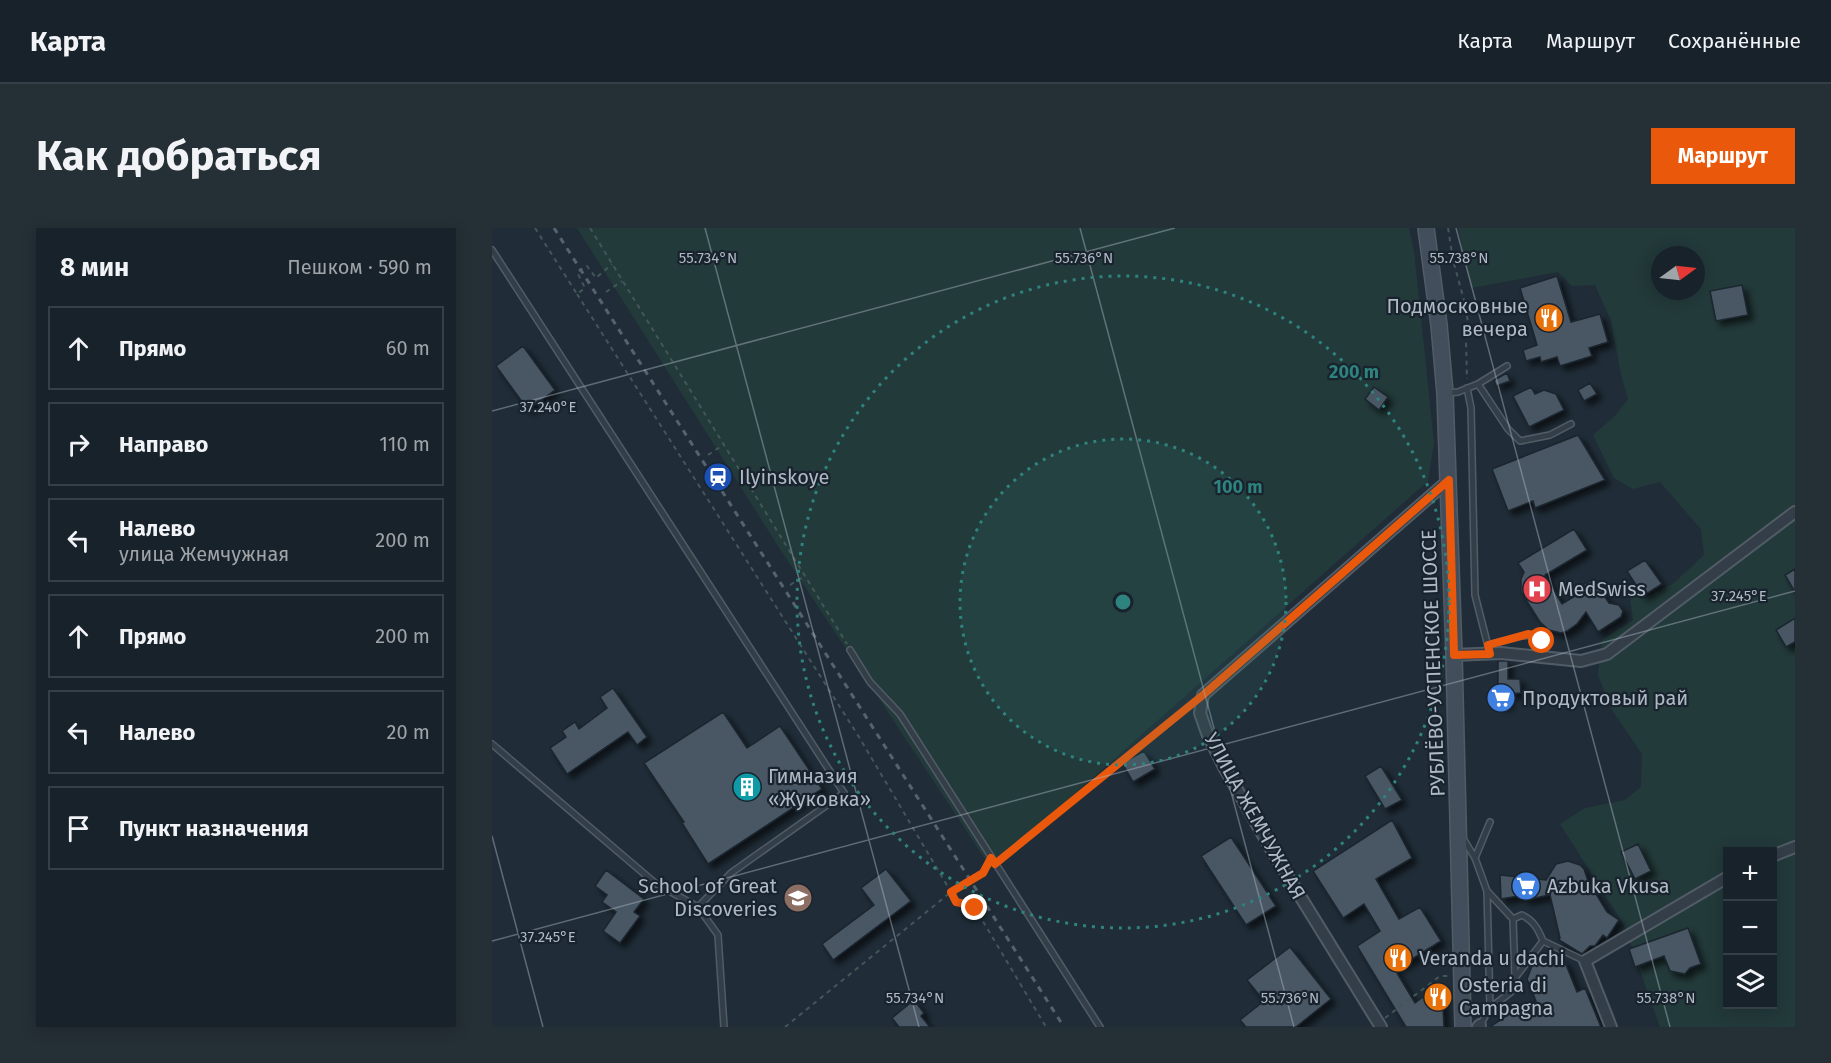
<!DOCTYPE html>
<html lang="ru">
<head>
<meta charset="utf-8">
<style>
  body { margin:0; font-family:"Fira Sans",sans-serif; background:#252f36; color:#f1f3f6 }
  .controls { position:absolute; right:18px; bottom:18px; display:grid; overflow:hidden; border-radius:0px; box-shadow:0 3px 15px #0003 }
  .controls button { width:54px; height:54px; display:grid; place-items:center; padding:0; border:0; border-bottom:2px solid #363f47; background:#18222a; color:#f1f3f6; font:30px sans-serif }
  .compass { position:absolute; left:1159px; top:18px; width:54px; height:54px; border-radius:50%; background:#18222a; box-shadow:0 3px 15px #0003; rotate:75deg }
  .stop { position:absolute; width:18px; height:18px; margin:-14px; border:4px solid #ea580c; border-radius:50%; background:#fff }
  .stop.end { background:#ea580c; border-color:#fff; box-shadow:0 2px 6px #0008 }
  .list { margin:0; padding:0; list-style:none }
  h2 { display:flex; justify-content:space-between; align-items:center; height:78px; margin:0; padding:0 24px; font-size:26px }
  h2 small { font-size:20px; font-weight:400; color:#9fa4a8 }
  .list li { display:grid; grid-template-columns:39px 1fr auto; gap:18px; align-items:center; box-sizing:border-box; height:84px; margin:0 12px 12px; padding:0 12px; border:2px solid #363f47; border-radius:0px }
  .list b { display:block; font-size:22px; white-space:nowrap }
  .list p { margin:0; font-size:20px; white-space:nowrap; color:#9fa4a8 }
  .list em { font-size:20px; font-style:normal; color:#9fa4a8 }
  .icon { flex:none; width:33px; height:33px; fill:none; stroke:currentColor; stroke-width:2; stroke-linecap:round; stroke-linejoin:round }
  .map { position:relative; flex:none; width:1303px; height:799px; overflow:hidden; border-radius:0px }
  header { display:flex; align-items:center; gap:36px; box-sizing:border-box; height:84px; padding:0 30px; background:#18222a; border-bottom:2px solid #363f47 }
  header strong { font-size:28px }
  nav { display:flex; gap:33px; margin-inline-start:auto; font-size:21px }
  .intro { display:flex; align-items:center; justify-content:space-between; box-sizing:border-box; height:144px; padding:0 36px }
  h1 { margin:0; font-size:42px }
  .button { padding:15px 27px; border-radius:0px; background:#ea580c; color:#fff; font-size:21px; font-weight:700 }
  main { display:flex; gap:36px; padding:0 36px }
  aside { flex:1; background:#18222a; border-radius:0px; box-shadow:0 3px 15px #0003 }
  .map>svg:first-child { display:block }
</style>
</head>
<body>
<header>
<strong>Карта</strong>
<nav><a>Карта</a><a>Маршрут</a><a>Сохранённые</a></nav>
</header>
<div class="intro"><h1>Как добраться</h1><a class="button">Маршрут</a></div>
<main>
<aside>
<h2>8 мин<small>Пешком · 590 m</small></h2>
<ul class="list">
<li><svg class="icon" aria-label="ahead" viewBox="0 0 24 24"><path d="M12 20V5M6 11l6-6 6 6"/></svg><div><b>Прямо</b></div><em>60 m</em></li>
<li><svg class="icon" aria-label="right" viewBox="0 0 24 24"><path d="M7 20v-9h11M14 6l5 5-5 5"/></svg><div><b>Направо</b></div><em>110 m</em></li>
<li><svg class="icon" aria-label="left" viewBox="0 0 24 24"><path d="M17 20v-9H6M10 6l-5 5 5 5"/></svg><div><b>Налево</b><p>улица Жемчужная</p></div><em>200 m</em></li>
<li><svg class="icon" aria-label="ahead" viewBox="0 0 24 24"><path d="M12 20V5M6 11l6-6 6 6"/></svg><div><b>Прямо</b></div><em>200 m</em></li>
<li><svg class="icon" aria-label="left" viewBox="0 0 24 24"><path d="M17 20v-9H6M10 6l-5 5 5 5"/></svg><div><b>Налево</b></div><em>20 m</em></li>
<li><svg class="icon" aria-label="arrive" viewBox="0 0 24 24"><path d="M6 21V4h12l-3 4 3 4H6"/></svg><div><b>Пункт назначения</b></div></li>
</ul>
</aside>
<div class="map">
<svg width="1303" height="799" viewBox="0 0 1303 799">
  <defs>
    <filter id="shadow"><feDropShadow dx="5" dy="5" stdDeviation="3" flood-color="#0009"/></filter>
  </defs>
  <rect width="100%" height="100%" fill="#202d38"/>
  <path fill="#233a3a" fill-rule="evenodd" d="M85 0H917L922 23 942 215 936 253 499 640 286 318Z
    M966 0H1303V799H1168L1132 697 1068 596 1093 580 1133 572 1149 559 1150 526 1120 482 1106 447 1110 412 1141 392 1137 362 1150 371 1182 355 1212 327 1209 301 1168 254 1141 261 1122 250 1101 207 1122 189 1136 171 1129 147 1119 93 1103 57 1080 58 1066 44 979 60ZM1168 27H1204V63H1168ZM1236 624H1280V776H1236Z"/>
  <path fill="#485764" stroke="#1b252f" stroke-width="1.5" filter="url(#shadow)" d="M1065 48 1079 94 1108 86 1116 114 1097 120 1100 128 1068 138 1065 129 1049 134 1048 129 1034 133 1031 122 1045 117 1028 60Z
    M1250 57 1256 87 1224 93 1218 63Z
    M31 118 63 162 36 182 4 138Z
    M1015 145 1018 153 1004 158 1002 152Z
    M1098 155 1105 166 1092 173 1086 162Z
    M882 159 896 169 887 182 873 171Z
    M1039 159 1043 166 1052 162 1064 166 1072 182 1037 199 1021 168Z
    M1086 207 1113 252 1043 280 1041 273 1016 283 1000 241Z
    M1082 301 1095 322 1053 347 1070 376 1091 363 1092 356 1098 353 1104 355 1117 375 1127 377 1131 383 1129 389 1106 404 1094 384 1085 396 1075 403 1069 405 1057 402 1048 394 1029 364V351L1032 344 1026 335Z
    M1153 332 1170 356 1151 368 1135 343Z
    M1303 341V364L1293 347Z
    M1303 390V414L1294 419 1284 402Z
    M1006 433H1016V451H1028L1029 465 1016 466V477H1006Z
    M121 460 155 509 145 517 136 504 75 546 58 520 74 509 70 503 83 494 87 501 115 480 108 469Z
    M231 484 255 520 288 498 330 561 216 636 190 595 192 594 152 535Z
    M652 523 663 541 641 554 630 535Z
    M889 538 910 572 893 581 873 548Z
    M900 592 920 630 884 651 907 691 928 679 949 713 912 736 902 740 923 775 943 760 950 761 952 799H914L865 718 888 703 872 676 851 690 821 643Z
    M739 609 784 678 754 697 709 628Z
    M1146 616 1159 643 1143 651 1129 624Z
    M1076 633 1088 637 1092 641 1096 653 1115 684 1127 692 1115 710 1111 707 1103 718H1098L1090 726 1067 712 1068 710 1058 667 1033 672 1032 667 1009 671 1008 647 1054 652 1064 636Z
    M394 641 419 673 341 732 330 716 382 677 369 660Z
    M114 642 152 671 142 684 148 688 128 715 111 703 124 684 110 674 115 667 103 658Z
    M1196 700 1209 736 1198 740 1193 746 1178 743 1172 728 1143 739 1137 721Z
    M798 719 839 771 804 799H754L748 792 772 773 755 752Z
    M1061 729 1073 734 1085 764 1093 760 1109 799H998L1028 779 1044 773 1035 751 1040 738Z
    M422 772 432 785 429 788 438 799H407L400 790Z"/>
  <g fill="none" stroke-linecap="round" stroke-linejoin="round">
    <g stroke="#515c66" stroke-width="8">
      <path id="service" d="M0 22 352 565 239 645 206 679
        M986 156 1015 138
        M975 160 979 180 983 367 998 426
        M956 165 966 164 986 156 1016 201 1028 213 1058 207 1079 196
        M996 417 1030 408 1042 407 1049 413 1050 429
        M358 422 378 454 408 486 608 799
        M0 516 163 655 206 679 226 707 232 799
        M972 612 983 630 995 663 998 780 988 797
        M983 630 998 594
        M995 663 1021 691 1030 687C1042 693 1046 701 1051 713L1093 733
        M1021 691 1023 750
        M998 780 1019 764 1022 758 1023 750 1051 713"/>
    </g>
    <g stroke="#515c66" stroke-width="14">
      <path id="minor" d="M962 427 1009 425 1089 433 1115 426 1303 284
        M1280 628 1303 619
        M889 799 782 626 732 539 715 505 708 485 711 467 957 252
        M986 799 988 797
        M1119 799 1093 733 1236 649"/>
    </g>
    <g stroke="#515c66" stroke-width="18">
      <path id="secondary" d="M934 0 947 97 953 165 962 427 971 799"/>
    </g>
    <path stroke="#425758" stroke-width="2" stroke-dasharray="4.5 4.5" stroke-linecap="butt" d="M43 0 85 66 93 60 85 44 95 38 104 50 120 36
      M98 0 355 416
      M956 0 961 32 973 76 976 94 974 114 975 151
      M114 64 130 53
      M85 66 367 509 459 664 491 644 495 636
      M216 227 231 217
      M298 357 313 348
      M508 632 698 479
      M893 790 948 748H957
      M293 799 459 664 464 674 478 677 483 680 554 799"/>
    <use href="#service" stroke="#343e48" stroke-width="5"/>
    <use href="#minor" stroke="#343e48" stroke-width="10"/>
    <use href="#secondary" stroke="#424e5b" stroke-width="15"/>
    <path stroke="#56636f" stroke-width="3" stroke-dasharray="6 6" stroke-linecap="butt" d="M62 0 572 799"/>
  </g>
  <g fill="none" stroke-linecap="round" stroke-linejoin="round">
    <path stroke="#ea580c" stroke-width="8" d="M483 680 478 677 464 674 459 664 491 645 499 630 503 636 711 467 957 252 962 427 998 426 996 417 1036 406 1042 407 1050 413"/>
  </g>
  <path fill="none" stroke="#aeb9c5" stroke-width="1.5" stroke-opacity="0.45" d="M213 0 427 799M588 0 802 799M964 0 1178 799M0 183 683 0M0 608 51 799M0 713 1303 363"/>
  <circle cx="631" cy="374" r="163" fill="#2f837f" fill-opacity=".12"/>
  <g fill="none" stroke="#2f837f" stroke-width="3" stroke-dasharray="3 6">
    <circle cx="631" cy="374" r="163"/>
    <circle cx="631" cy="374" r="326"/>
  </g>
  <defs>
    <g id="restaurant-disc" transform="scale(1.5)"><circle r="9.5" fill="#e8710a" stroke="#19232d"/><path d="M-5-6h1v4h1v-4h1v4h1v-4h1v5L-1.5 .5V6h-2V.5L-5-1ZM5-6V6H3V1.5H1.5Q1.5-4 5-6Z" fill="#fff"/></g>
    <g id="station-disc" transform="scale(1.5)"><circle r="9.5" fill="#1a4fb4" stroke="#19232d"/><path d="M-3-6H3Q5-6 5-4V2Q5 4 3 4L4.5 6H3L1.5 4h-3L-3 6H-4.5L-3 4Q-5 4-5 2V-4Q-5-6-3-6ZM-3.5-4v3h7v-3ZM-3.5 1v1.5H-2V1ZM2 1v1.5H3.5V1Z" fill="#fff"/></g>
    <g id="hospital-disc" transform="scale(1.5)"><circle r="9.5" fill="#e0444e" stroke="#19232d"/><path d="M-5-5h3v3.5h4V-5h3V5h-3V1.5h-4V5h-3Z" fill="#fff"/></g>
    <g id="supermarket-disc" transform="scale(1.5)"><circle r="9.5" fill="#3f7fe0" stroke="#19232d"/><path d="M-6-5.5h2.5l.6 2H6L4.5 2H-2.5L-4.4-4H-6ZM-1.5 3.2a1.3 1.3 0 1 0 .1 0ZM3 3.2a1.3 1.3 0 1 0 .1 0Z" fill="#fff"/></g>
    <g id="building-disc" transform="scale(1.5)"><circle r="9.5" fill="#0f9aa8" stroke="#19232d"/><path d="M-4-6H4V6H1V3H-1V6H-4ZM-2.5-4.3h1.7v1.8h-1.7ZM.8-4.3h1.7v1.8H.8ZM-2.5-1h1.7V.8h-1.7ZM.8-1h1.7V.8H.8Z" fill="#fff"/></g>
    <g id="school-disc" transform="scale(1.5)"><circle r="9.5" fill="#8d6e63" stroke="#19232d"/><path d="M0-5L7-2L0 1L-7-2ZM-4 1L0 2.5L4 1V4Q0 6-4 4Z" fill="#fff"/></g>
  </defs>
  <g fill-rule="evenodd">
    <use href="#restaurant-disc" x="1057" y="90"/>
    <use href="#station-disc" x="226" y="249"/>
    <use href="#hospital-disc" x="1045" y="361"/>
    <use href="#supermarket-disc" x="1009" y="470"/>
    <use href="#building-disc" x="255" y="559"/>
    <use href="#supermarket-disc" x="1034" y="658"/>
    <use href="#school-disc" x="306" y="670"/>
    <use href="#restaurant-disc" x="906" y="730"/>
    <use href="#restaurant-disc" x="946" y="769"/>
  </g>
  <g text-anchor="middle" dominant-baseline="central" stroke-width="4.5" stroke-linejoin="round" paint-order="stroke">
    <g font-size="20" fill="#aeb9c5" stroke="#19232d" text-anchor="start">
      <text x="1036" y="78" text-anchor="end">Подмосковные<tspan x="1036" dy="23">вечера</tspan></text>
      <text x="247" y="249">Ilyinskoye</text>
      <text x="1066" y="361">MedSwiss</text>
      <text x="1030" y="470">Продуктовый рай</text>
      <text x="276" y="548">Гимназия<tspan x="276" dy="23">«Жуковка»</tspan></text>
      <text x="285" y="658" text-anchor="end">School of Great<tspan x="285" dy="23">Discoveries</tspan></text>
      <text x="1055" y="658">Azbuka Vkusa</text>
      <text x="927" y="730">Veranda u dachi</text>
      <text x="967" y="757">Osteria di<tspan x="967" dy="23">Campagna</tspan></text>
    </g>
    <g font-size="20" fill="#aeb9c5" stroke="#19232d">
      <text transform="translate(941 435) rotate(-92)">РУБЛЁВО-УСПЕНСКОЕ ШОССЕ</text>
      <text transform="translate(763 588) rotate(61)">УЛИЦА ЖЕМЧУЖНАЯ</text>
    </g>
  </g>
  <g font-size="15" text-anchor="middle" fill="#aeb9c5" stroke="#19232d" stroke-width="4.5" stroke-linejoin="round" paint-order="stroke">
    <text x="216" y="35">55.734°N</text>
    <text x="592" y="35">55.736°N</text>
    <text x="967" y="35">55.738°N</text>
    <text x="56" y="184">37.240°E</text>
    <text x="1247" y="373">37.245°E</text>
    <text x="56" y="714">37.245°E</text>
    <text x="423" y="775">55.734°N</text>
    <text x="798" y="775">55.736°N</text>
    <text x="1174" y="775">55.738°N</text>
  </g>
  <circle cx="631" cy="374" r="9" fill="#2f837f" stroke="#19232d" stroke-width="3"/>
  <g font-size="18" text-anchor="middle" font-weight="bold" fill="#2f837f" stroke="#19232d" stroke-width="4.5" stroke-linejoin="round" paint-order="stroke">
    <text x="862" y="150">200 m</text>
    <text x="746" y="265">100 m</text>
  </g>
</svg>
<div class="controls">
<button>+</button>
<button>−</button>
<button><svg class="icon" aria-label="layers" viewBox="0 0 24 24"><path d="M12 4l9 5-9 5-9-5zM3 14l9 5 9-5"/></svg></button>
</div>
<svg class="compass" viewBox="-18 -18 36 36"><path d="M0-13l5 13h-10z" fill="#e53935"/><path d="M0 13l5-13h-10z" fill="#9fa4a8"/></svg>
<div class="stop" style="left:1050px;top:413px"></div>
<div class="stop end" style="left:483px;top:680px"></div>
</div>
</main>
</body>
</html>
